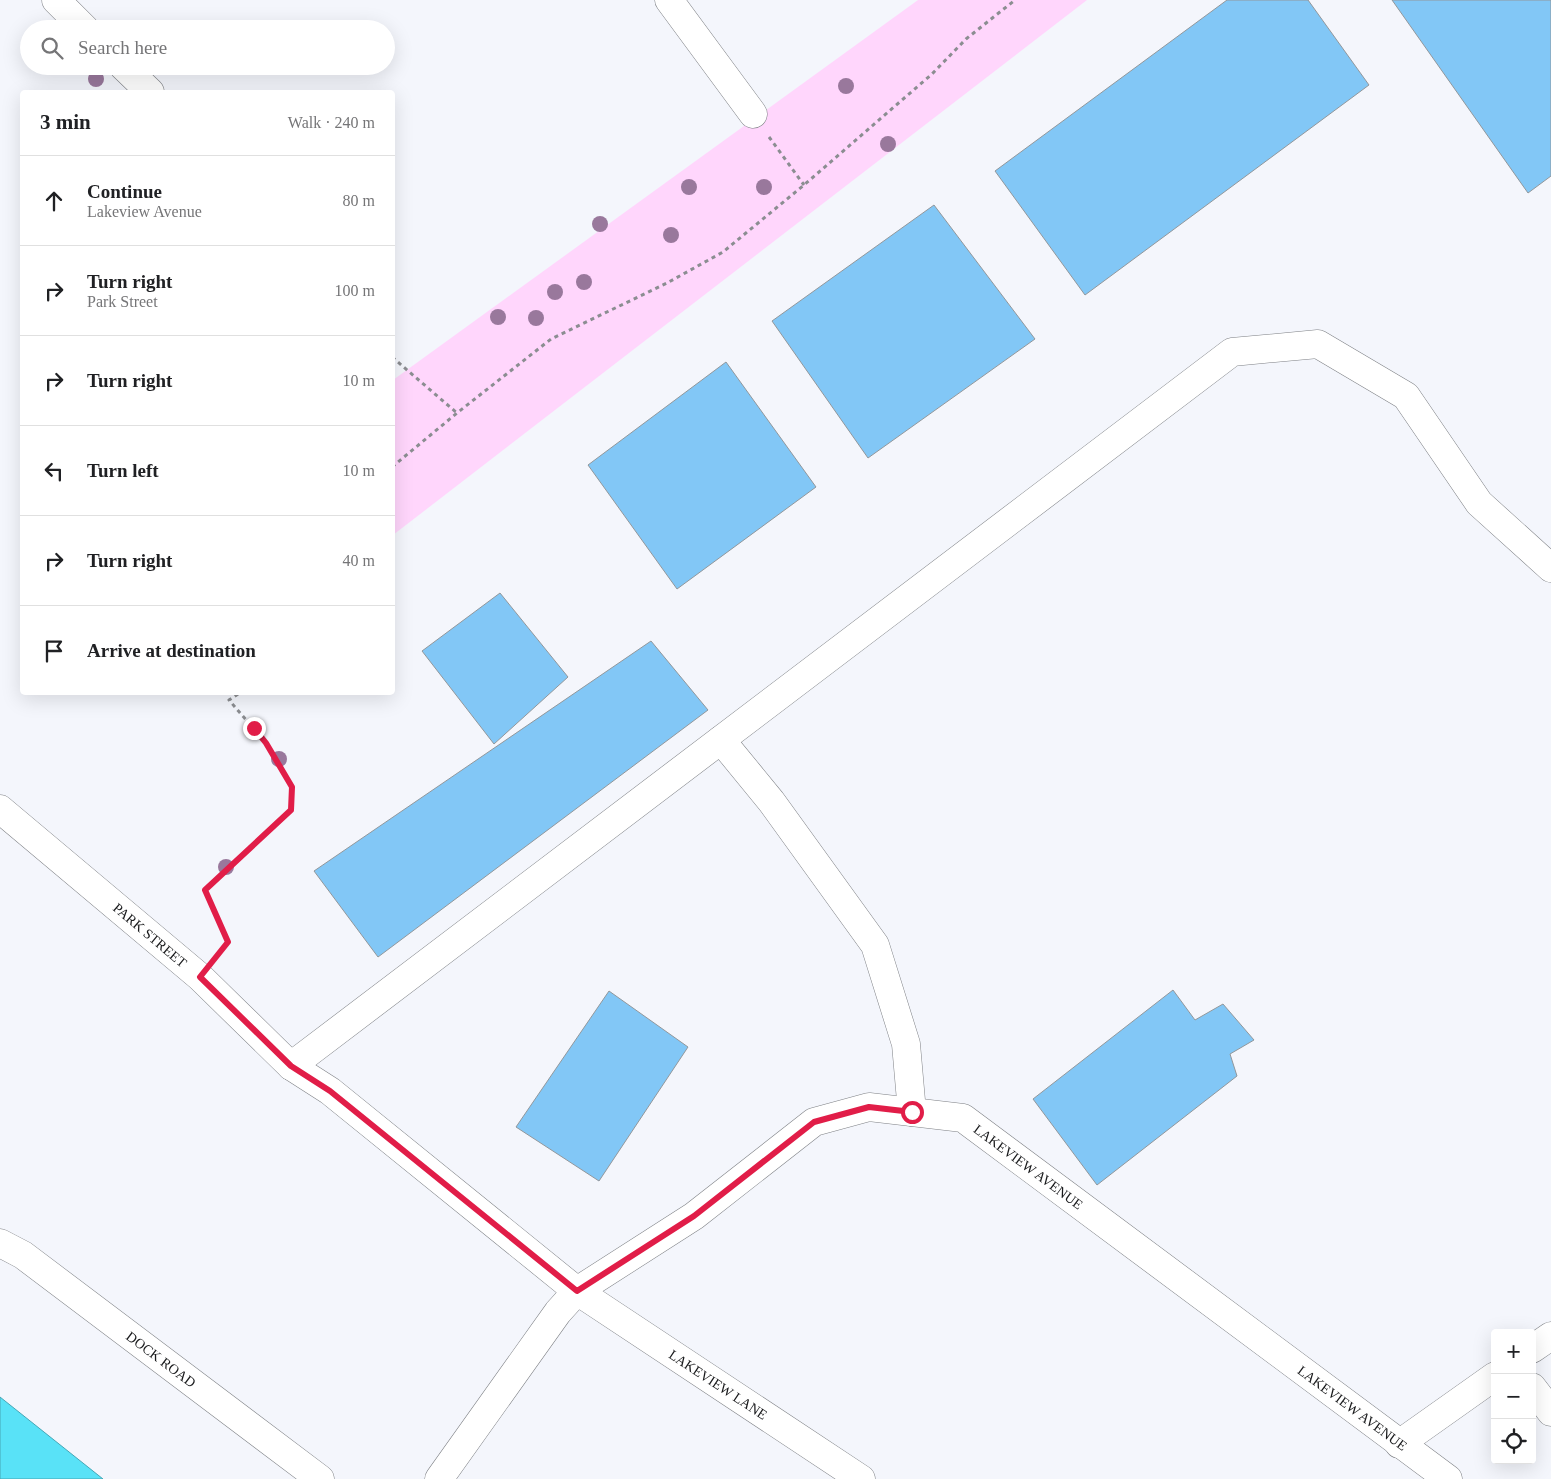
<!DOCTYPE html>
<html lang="en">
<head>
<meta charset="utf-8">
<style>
  body { margin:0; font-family:"Times New Roman",serif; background:#f6f6f6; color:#202124 }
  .controls { position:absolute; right:15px; bottom:15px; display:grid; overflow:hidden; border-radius:5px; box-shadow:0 5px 20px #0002 }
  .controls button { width:45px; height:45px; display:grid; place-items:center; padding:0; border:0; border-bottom:1px solid #e0e0e0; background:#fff; color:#202124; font:25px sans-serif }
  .stop { position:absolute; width:15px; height:15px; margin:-11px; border:4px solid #e11d48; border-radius:50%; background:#fff }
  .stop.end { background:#e11d48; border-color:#fff; box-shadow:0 1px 5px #0008 }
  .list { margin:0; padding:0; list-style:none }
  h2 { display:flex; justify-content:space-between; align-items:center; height:65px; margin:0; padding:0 20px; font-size:21px }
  h2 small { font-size:16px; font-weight:400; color:#757577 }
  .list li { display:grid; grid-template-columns:32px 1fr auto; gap:15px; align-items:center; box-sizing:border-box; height:90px; padding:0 20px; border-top:1px solid #e0e0e0 }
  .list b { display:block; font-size:19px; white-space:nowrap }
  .list p { margin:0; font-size:16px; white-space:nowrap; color:#757577 }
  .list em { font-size:16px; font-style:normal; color:#757577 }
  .icon { flex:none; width:28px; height:28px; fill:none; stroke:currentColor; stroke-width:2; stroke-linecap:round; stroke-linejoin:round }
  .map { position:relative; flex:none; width:1551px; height:1479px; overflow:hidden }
  .search { position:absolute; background:#fff; box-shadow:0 5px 20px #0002; left:20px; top:20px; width:375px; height:55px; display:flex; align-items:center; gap:12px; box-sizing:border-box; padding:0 18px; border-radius:28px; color:#757577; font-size:19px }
  .panel { position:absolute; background:#fff; box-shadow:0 5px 20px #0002; left:20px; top:90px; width:375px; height:605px; border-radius:5px }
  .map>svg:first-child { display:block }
</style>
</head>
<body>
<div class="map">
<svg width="1551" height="1479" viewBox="0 0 1551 1479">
  <rect width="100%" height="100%" fill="#f4f6fc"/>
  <path fill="#ffd6fc" d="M918 0H1087L393 535V380Z"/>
  <path fill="#59e2f7" stroke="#46a6b5" d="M0 1397 103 1479H0Z"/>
  <path fill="#82c7f6" stroke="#92979b" d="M1227 0H1308L1369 85 1085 295 995 171Z
    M1392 0H1551V176L1528 193Z
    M934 205 1035 339 868 458 772 321Z
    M726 362 816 487 677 589 588 465Z
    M500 593 568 677 494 744 422 651Z
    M651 641 708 710 378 957 314 871Z
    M1173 990 1195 1020 1223 1004 1254 1040 1230 1054 1237 1076 1097 1185 1033 1099Z
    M609 991 688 1047 599 1181 516 1127Z"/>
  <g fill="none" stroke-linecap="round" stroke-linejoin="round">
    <g stroke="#7e8085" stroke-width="29">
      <g id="minor">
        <path d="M56 0 85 29"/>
        <path d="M669 0 753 114"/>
        <path d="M123 66 150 92"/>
        <path d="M721 740 771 801 875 945 906 1044 912 1112"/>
        <path id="s1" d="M0 809 200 977 291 1066 330 1091 577 1291 861 1479"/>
        <path d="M291 1066 1232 352 1318 344 1406 396 1479 503 1551 568"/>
        <path id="s2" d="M0 1243 23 1255 320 1479"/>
        <path d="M1532 1349 1551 1336"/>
        <path d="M1532 1387 1551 1412"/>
        <path d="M1399 1444 1495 1376"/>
        <path id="s3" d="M439 1479 558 1312 577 1291 694 1216 814 1122 869 1107 963 1118 1448 1479"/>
      </g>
    </g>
    <path stroke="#8b8d91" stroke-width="3" stroke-dasharray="4 4" stroke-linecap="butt" d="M769 137 804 185
      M392 357 457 413
      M392 467 457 413 551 339 667 283 723 252 804 185 932 74 966 39 1015 0
      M218 954 228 942 205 890 291 811 292 787 266 743 229 700 241 692"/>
    <use href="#minor" stroke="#fff" stroke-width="28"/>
  </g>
  <g fill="#99789c">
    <circle cx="96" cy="79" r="8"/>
    <circle cx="846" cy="86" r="8"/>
    <circle cx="888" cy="144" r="8"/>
    <circle cx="689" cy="187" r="8"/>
    <circle cx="764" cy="187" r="8"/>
    <circle cx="600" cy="224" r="8"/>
    <circle cx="671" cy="235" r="8"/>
    <circle cx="584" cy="282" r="8"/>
    <circle cx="555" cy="292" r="8"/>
    <circle cx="498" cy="317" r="8"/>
    <circle cx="536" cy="318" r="8"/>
    <circle cx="279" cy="759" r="8"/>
    <circle cx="226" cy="867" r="8"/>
  </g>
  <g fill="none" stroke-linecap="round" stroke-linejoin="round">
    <path stroke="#e11d48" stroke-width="6" d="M254 728 266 743 292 787 291 810 205 890 228 942 200 977 291 1066 330 1091 577 1291 694 1216 814 1122 869 1107 912 1112"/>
  </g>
  <g text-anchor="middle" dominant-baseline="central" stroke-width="4.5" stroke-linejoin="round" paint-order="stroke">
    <g font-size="14" fill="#18191b" stroke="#fff">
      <text stroke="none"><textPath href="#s1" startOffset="196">PARK STREET</textPath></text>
      <text stroke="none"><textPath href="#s3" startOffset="758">LAKEVIEW AVENUE</textPath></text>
      <text stroke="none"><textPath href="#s2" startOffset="199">DOCK ROAD</textPath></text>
      <text stroke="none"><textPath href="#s1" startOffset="922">LAKEVIEW LANE</textPath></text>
      <text stroke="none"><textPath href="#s3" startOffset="1162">LAKEVIEW AVENUE</textPath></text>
    </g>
  </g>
</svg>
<div class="controls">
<button>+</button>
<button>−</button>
<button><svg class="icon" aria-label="locate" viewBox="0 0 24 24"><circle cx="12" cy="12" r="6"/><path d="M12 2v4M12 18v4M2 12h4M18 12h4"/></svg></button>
</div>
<div class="stop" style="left:912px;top:1112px"></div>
<div class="stop end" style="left:254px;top:728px"></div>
<div class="search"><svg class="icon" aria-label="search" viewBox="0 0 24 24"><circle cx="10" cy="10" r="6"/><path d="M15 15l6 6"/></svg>Search here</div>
<section class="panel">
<h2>3 min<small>Walk · 240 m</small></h2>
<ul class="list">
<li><svg class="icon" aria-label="ahead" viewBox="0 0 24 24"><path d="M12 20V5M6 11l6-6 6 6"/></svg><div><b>Continue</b><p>Lakeview Avenue</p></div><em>80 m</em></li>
<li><svg class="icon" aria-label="right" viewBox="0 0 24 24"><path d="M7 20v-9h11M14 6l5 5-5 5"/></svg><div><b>Turn right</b><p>Park Street</p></div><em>100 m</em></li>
<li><svg class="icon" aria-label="right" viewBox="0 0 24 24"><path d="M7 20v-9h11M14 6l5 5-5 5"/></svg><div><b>Turn right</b></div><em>10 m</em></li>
<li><svg class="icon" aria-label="left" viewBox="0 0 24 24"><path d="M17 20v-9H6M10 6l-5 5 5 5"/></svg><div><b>Turn left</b></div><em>10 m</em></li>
<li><svg class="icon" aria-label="right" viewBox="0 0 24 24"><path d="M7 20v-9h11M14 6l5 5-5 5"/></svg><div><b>Turn right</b></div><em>40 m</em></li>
<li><svg class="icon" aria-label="arrive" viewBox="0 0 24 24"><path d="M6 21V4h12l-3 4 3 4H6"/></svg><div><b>Arrive at destination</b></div></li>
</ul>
</section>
</div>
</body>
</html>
